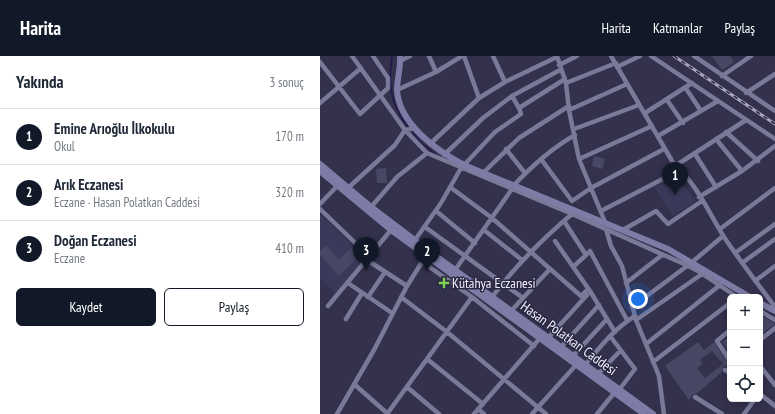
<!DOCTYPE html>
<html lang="tr">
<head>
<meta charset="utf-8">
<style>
  body { margin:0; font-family:"PT Sans Narrow",sans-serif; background:#f2f2f3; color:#1f2937 }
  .controls { position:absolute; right:12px; bottom:12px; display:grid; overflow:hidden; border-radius:6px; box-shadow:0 2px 10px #0003 }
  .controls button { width:36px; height:36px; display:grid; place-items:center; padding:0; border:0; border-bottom:1px solid #e0e1e3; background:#fff; color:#1f2937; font:20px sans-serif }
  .you { position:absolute; left:318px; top:243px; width:14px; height:14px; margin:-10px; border:3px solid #fff; border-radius:50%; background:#1a73e8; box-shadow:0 0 0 6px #1a73e833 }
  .badge { display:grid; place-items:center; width:26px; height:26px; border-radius:50%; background:#111827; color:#fff; font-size:13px; font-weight:700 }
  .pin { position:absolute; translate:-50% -33px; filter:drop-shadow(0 1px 2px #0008) }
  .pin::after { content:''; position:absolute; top:21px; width:14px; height:12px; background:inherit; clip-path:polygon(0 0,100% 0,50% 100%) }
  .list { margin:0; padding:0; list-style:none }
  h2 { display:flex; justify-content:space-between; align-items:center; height:52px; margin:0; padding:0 16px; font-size:17px }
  h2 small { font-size:13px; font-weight:400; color:#747a83 }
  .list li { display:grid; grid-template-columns:26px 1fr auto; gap:12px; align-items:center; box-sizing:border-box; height:56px; padding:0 16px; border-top:1px solid #e0e1e3 }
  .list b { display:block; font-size:15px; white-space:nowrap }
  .list p { margin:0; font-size:13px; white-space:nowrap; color:#747a83 }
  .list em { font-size:13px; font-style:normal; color:#747a83 }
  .actions { display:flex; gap:8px; padding:12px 16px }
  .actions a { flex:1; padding:9px 0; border:1px solid #111827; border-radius:6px; text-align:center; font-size:14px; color:#111827 }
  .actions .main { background:#111827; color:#fff }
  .icon { flex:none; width:22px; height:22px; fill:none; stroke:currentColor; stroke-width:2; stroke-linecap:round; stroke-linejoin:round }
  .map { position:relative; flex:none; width:455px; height:358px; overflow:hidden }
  header { display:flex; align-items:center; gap:24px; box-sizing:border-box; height:56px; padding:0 20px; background:#111827; color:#fff }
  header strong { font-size:19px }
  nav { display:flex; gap:22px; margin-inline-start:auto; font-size:14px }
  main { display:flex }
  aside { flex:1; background:#fff }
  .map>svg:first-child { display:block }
</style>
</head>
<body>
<header>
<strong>Harita</strong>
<nav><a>Harita</a><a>Katmanlar</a><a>Paylaş</a></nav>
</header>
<main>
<aside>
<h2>Yakında<small>3 sonuç</small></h2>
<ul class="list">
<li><span class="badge">1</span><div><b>Emine Arıoğlu İlkokulu</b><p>Okul</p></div><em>170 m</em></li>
<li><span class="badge">2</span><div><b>Arık Eczanesi</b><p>Eczane · Hasan Polatkan Caddesi</p></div><em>320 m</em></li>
<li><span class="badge">3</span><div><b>Doğan Eczanesi</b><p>Eczane</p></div><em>410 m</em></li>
</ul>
<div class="actions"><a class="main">Kaydet</a><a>Paylaş</a></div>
</aside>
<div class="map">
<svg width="455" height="358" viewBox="0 0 455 358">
  <rect width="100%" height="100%" fill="#33314c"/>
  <path fill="#3b395a" d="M357 119 375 146 353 160 334 131Z
    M0 158 45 201 16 237 0 223Z"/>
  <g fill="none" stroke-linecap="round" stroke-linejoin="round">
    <path stroke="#22174f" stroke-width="1.5" d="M72 0C68 28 70 48 88 71
      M93 77 100 86 115 98"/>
  </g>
  <path fill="#494864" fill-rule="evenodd" d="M392 0H410L414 6 402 14Z
    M274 100 285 103 282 113 272 110Z
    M66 112 67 127H57L56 113Z
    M6 189 19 203 31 192 39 200 19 220 0 199V196Z
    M440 259 455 268 440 279Z
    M410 280V297L402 286Z
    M378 286 384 294 394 286 410 309 403 311 402 316 376 338H373L369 344 345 310ZM392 295 403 308 385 322 377 312 383 308 380 304Z"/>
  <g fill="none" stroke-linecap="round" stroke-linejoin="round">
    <path stroke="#7a7998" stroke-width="4.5" d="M32 0 85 74 107 97 252 158 364 208 378 215 417 241
      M109 0 116 16
      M144 0 159 42
      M173 0 185 26
      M237 0 246 27 249 54 259 103 285 166
      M291 0 355 110C376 126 390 159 404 181 420 205 438 228 455 251
      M331 0 455 83
      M374 0 455 55
      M80 5 90 0
      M0 6 40 58 68 32V22L53 0
      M239 9 257 0
      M297 11 320 0
      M402 20 431 0
      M246 27 296 7
      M365 31 381 55
      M77 34 116 16 142 0
      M426 37 455 18
      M192 40 199 52
      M347 44 363 67
      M0 47 41 12
      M249 54 307 28
      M325 57 372 27
      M254 73 319 49
      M406 76 438 105
      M338 80 398 45
      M396 83 422 115
      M110 88 159 42 185 26 237 1
      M186 93 205 117
      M375 98 396 131
      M124 99 163 62 192 40 240 14
      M221 103 252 145 271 132 344 93
      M259 103 332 70
      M144 109 175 76 201 58 199 52 245 23
      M355 110 426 64
      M163 117 199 82 249 50
      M194 129C212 110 232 92 255 79
      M130 131 172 162 261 240 268 233
      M28 132 75 89 85 74 91 73 94 70
      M379 141 422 115 455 90
      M0 148 20 127
      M51 151 77 121 107 97
      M0 153 50 201
      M116 155 155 187
      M281 155 360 114
      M244 165 266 199 253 211
      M105 171 203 242
      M286 173 291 190 302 210 316 264 339 320 344 358
      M400 173 455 132
      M164 174 202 204
      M303 174 336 155 348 168 382 145
      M95 184 121 147 141 112
      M235 185 270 235 295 276
      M415 197 455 168
      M266 199 270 195 307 264
      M47 204 87 230
      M101 205 152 241 214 290
      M371 207 403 180
      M422 207 455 183
      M135 214 192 133
      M435 225 455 210
      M28 227 72 257
      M306 227 342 199
      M48 241 65 216
      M81 241 127 276 226 358
      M172 241C197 208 221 184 252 158
      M8 250 71 174
      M312 251 367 210
      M191 255 229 214
      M440 255 455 264
      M26 263 42 237
      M316 264 382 218
      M410 274 397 285 410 305
      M290 280 315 313 299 334
      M228 282 267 239
      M440 284 455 272
      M326 288 400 229
      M241 291 279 249
      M253 300 287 263
      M107 303 163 348
      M333 306 410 247
      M265 309C280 291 295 272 315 260
      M440 310 455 329
      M405 314 410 317
      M278 318 300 295
      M34 328 68 358
      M87 331 119 358
      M440 338 455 350
      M375 341 402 358
      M158 353 164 358
      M17 358 54 294 87 230 107 198
      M67 358 152 241
      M154 358 220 282
      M212 358 256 309
      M277 358 295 336
      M424 358 435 343"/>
    <path stroke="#7e7ca7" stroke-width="6" d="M80 0C81 11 77 23 77 34 79 68 117 95 144 109L348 193 430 241
      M0 108 51 151 109 195 333 358
      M0 115 71 174 324 358
      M440 247 455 255"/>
    <g stroke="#a7a6b9" stroke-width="3">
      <path id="rail" d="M354 0 455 68"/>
    </g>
    <use href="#rail" stroke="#292741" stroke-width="1.5" stroke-dasharray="4.5" stroke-linecap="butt"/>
  </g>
  <path fill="#7fd052" stroke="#292741" stroke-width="1.5" d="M122 221h4v4h4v4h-4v4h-4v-4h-4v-4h4z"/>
  <g text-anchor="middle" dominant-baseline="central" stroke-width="3" stroke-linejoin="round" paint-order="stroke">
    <g font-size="14" fill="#f1f1ff" stroke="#292741" text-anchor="start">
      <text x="132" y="227">Kütahya Eczanesi</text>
    </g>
    <g font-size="14" fill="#f1f1ff" stroke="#292741">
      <text transform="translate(249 282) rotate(36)">Hasan Polatkan Caddesi</text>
    </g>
  </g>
</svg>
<div class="controls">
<button>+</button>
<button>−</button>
<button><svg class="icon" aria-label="locate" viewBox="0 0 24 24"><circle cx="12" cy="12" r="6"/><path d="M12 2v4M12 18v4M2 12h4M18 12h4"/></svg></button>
</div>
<div class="you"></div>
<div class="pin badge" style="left:355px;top:139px">1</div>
<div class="pin badge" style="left:107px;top:215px">2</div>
<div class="pin badge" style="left:46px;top:214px">3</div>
</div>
</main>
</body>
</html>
